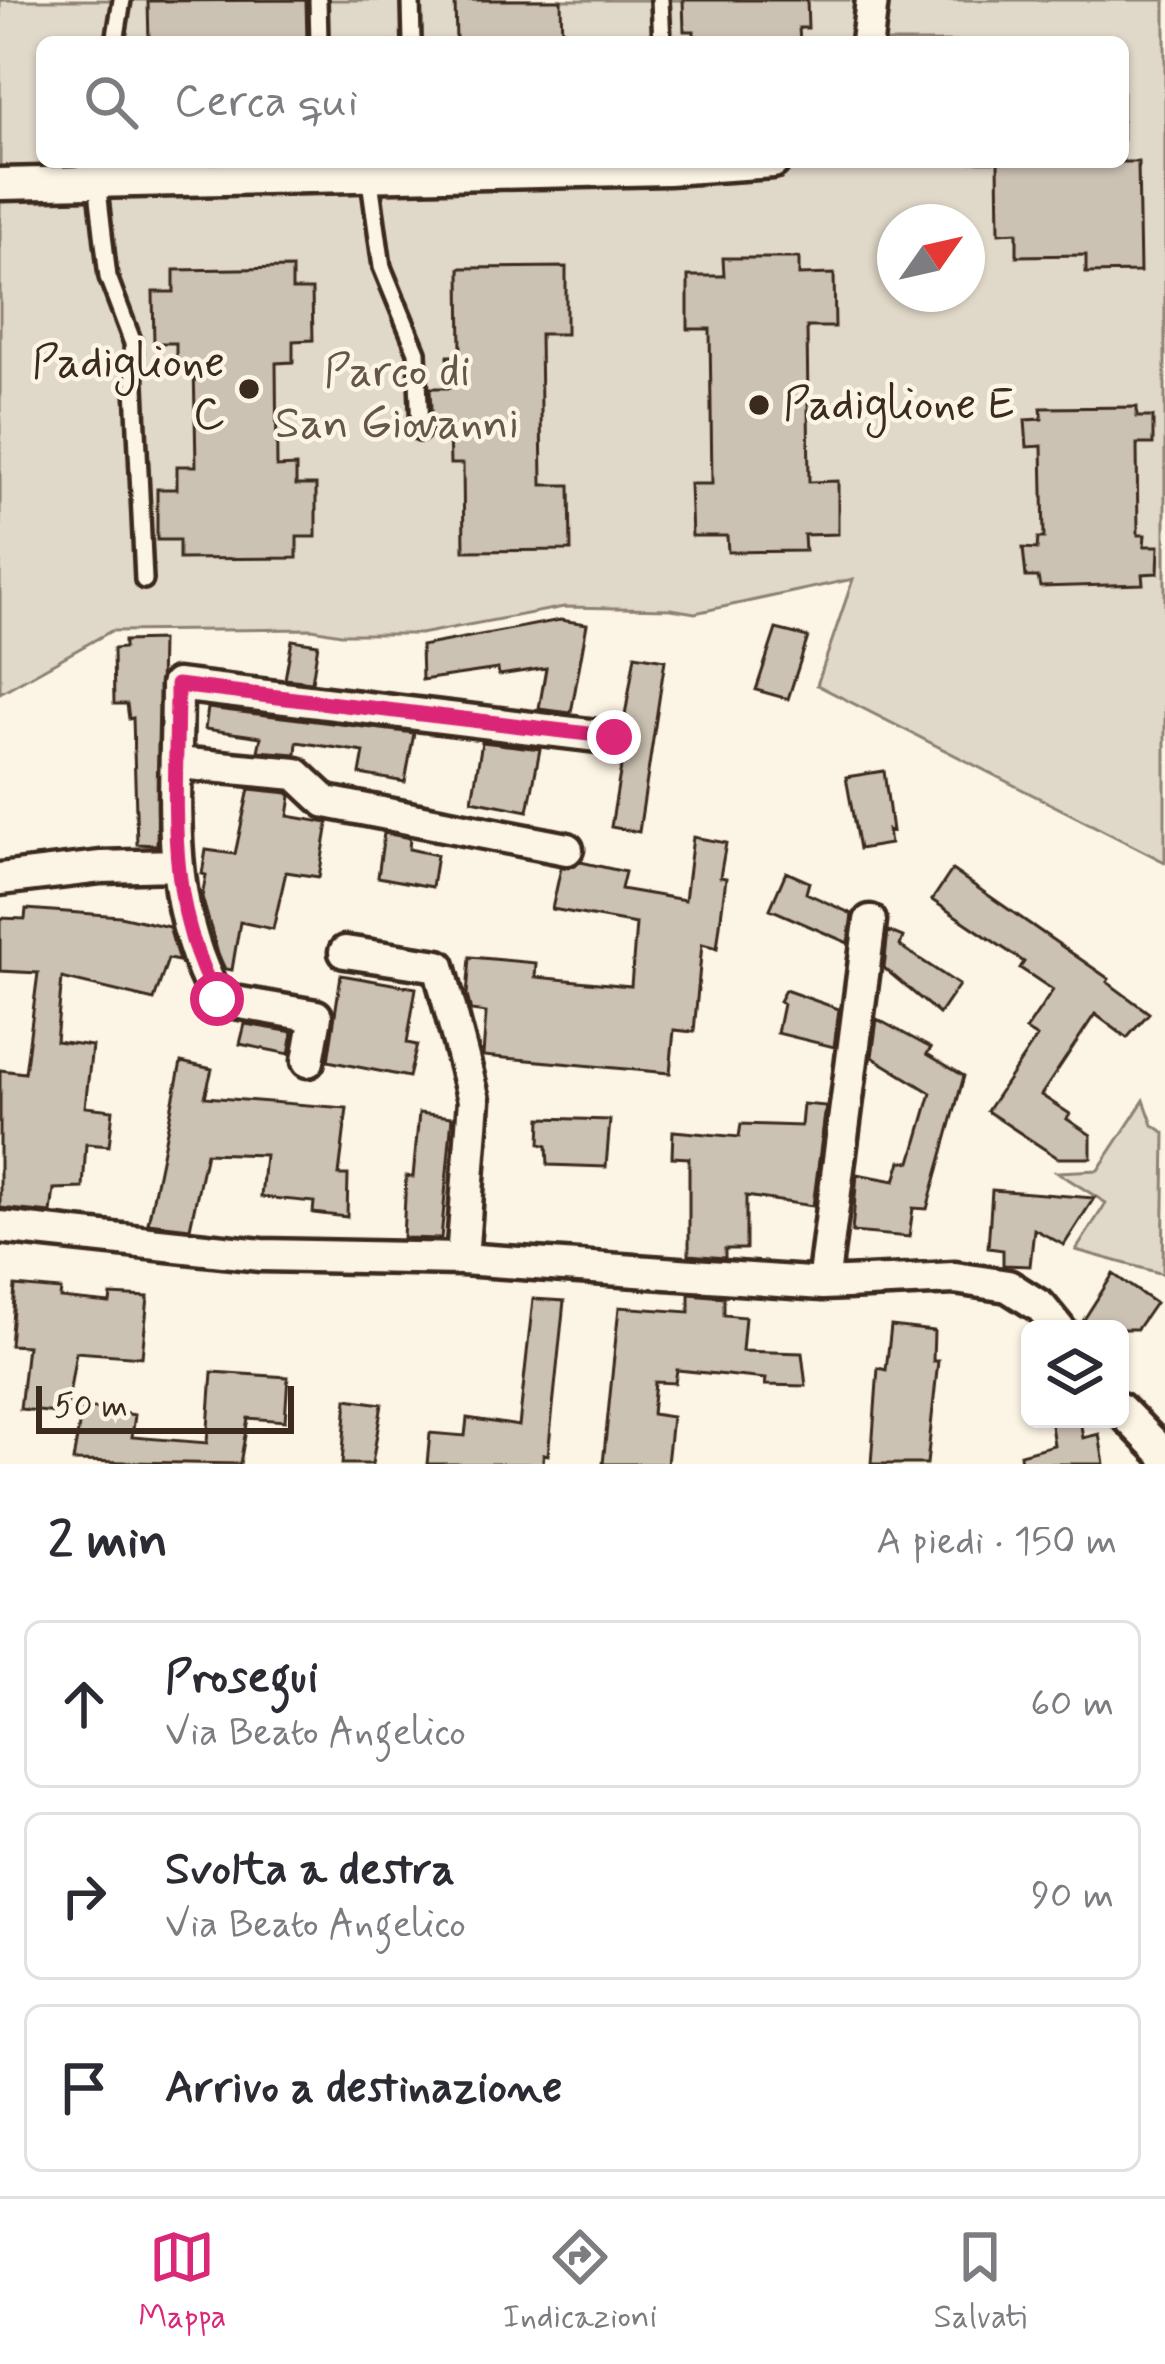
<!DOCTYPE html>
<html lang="it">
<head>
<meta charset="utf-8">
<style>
  body { margin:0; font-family:Mynerve,sans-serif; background:#f2f2f3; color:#2b2b33 }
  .controls { position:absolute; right:36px; bottom:36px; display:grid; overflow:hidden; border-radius:18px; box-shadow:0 3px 9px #0004 }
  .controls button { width:108px; height:108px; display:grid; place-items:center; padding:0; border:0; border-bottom:3px solid #e1e1e2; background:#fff; color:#2b2b33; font:60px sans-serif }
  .compass { position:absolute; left:877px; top:204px; width:108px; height:108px; border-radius:50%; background:#fff; box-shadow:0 3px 9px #0004; rotate:56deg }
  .scale { position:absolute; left:36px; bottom:30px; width:258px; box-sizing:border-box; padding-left:12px; border:6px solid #3b2a1e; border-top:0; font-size:33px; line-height:42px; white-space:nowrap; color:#3b2a1e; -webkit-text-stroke:9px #fcf5e5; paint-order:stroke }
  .stop { position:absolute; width:36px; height:36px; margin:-27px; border:9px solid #db2777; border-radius:50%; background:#fff }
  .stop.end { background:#db2777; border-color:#fff; box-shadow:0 3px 12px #0008 }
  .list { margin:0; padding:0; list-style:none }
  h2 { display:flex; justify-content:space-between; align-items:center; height:156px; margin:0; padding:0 48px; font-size:51px }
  h2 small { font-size:39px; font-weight:400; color:#7c7c81 }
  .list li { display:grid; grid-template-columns:78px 1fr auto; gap:36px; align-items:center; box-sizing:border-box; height:168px; margin:0 24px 24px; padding:0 24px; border:3px solid #e1e1e2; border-radius:18px }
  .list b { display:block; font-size:45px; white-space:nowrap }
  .list p { margin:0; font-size:39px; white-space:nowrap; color:#7c7c81 }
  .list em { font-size:39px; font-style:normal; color:#7c7c81 }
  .icon { flex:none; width:66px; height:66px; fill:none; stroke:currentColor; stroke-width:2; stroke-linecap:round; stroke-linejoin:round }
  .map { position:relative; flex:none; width:1165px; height:1464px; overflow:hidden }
  .search { position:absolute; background:#fff; box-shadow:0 3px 9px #0004; left:36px; right:36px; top:36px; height:132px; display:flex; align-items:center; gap:30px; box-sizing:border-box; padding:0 42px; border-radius:18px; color:#7c7c81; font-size:45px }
  .sheet { height:732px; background:#fff }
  nav { display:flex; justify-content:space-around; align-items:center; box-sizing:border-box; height:168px; border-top:3px solid #e1e1e2; background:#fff; font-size:33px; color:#7c7c81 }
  nav a { display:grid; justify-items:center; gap:6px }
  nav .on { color:#db2777 }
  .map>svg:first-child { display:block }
</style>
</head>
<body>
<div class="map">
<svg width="1165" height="1464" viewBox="0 0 1165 1464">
  <rect width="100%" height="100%" fill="#fcf5e5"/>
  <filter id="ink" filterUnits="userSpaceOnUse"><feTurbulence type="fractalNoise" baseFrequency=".00833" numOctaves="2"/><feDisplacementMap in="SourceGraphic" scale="24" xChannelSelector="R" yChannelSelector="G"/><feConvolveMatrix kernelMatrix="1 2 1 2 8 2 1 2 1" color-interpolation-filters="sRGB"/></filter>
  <g filter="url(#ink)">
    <path fill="#e0d8c8" stroke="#8e8173" stroke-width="3" fill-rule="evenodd" d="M0 0H1165V862L817 685 853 579 695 613 671 609 564 607 420 634H341L312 629 111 631 0 693ZM42 42H1123V162H42ZM895 222H967V294H895Z
      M1144 1100 1153 1125 1165 1133 1163 1274 1076 1250 1106 1203 1057 1172 1098 1170Z"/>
    <path fill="#ccc2b3" stroke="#3b2a1e" stroke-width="3" d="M306 0 307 42H149L148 1Z
      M455 0H561L562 42H456Z
      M683 0H807L808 28H799L800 42H694V31H684Z
      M998 162H1138L1140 272 1086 273V255L1017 256V232L999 233Z
      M723 258H799V275L834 274 835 327H807L809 482 838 481V534L804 535 805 551 728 552 727 536H692L690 484H712L710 329H688V276H724Z
      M566 267V334H540L542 485H570L571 550 464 551 463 464H450L449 433H432L430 388H449L448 356H461L460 268Z
      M292 268V290H312L313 340 293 341V362L276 363 277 467 296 466V485H316V537H297V558L179 559V540H157V489H177V466H196L194 364H176V343H154L153 292H174V270Z
      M1137 407V417H1153V444H1137L1138 535H1145L1144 546H1159L1158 573 1142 574 1143 584 1040 587 1038 577H1026L1023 548 1037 549 1038 538H1044L1042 446 1027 447 1025 420 1042 419 1041 408Z
      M560 620 587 624 571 713 539 709 546 668 499 675 498 669 422 680 421 646Z
      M776 629 808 637 788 699 756 690Z
      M161 640 157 845 137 844 133 718 129 719 127 704H114L113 649 124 648V641Z
      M292 640 318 644 312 682 285 679Z
      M635 655 665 660 639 832 611 827 623 755 633 741 625 716Z
      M208 708 414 733 405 782 360 774 364 752 297 742 296 754 258 751 261 737 205 729Z
      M482 742 540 749 528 811 472 800Z
      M884 771 892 831 888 830 890 844 859 849 846 777Z
      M249 789 288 793 291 796 288 816 328 823 319 877 286 872 273 929 240 922 232 970 225 969 218 954 202 897 206 875 202 874 206 850 235 854Z
      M384 833 410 838 409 849 437 855 432 887 378 877Z
      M693 837 726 843 720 877 726 878 717 948 702 944 694 1032 674 1030 670 1073 483 1056 486 1013 471 1011 467 995 470 957 536 963 535 977 631 986 636 924 552 909 561 868 581 862 625 872 621 889 685 900Z
      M952 870 1109 979 1107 982 1149 1013 1127 1038 1095 1014 1041 1095 1070 1114 1067 1119 1091 1135V1158H1058L987 1111 1037 1037 1026 1030 1053 990 1020 968 1024 962 932 900Z
      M786 872 809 882 806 893 852 914 848 943 770 909Z
      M26 909 120 916 169 927 179 961 168 959 154 1000 62 978 56 1041 92 1046 85 1107 113 1110 109 1146 86 1144 83 1188 54 1189 51 1213 0 1208V1070L25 1073 38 973 0 971V918L25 919Z
      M888 931 903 937 900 946 959 985 939 1014 884 968Z
      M341 975 416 988 407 1043 417 1045 409 1077 328 1061Z
      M785 990 839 1009 834 1047 777 1033 783 1004 779 1001Z
      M877 1019 931 1048 927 1054 964 1076 927 1209 913 1208 909 1237 852 1232 857 1174 895 1181 901 1161 911 1162 931 1093 872 1057Z
      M245 1024 293 1032 289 1054 240 1044Z
      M181 1062 212 1069 205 1097 347 1108 339 1175H348L347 1217 313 1213 314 1202 261 1197 265 1155 206 1153 190 1228 148 1223Z
      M803 1104 826 1106 813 1206 746 1196V1249H725V1258L689 1255V1158L672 1157 673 1131 739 1137 741 1124 801 1126Z
      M419 1113 452 1117 441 1239 403 1238 406 1176 413 1177Z
      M541 1118 610 1120 606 1167 548 1165 547 1146 540 1144Z
      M992 1190 1094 1198 1064 1245 1034 1229 1030 1266 1003 1265V1250L988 1248Z
      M1113 1274 1155 1303 1137 1329H1078Z
      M15 1286 61 1290 60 1298 110 1303 111 1295 148 1297 142 1357 76 1352 66 1414 20 1409 27 1346 10 1345Z
      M689 1294 724 1297V1315L745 1317 742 1351 802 1353 806 1386 765 1385 766 1379 677 1370 675 1383 655 1382 652 1414 672 1417 667 1464H603L619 1307 689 1312Z
      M533 1299 564 1301 548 1455 544 1454 543 1464H427L430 1433 465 1436 467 1418 519 1426Z
      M891 1326 934 1331 933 1361H938L927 1464H871L878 1368 886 1370Z
      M212 1372 288 1377 285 1421 248 1418 240 1464 73 1461 82 1407 135 1415 132 1437 207 1443Z
      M347 1399 382 1404 372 1464H342Z
      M1050 1419H1080L1083 1438 1099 1434 1104 1464H1021L1020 1454 1054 1445Z"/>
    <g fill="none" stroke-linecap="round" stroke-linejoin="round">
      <g stroke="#3b2a1e" stroke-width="24">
        <path id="service" d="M318 0 319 42
          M411 0 412 42
          M660 0 662 42
          M115 42 122 0
          M99 162 97 181 108 277 133 343 144 580
          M369 173 382 267 417 352 420 432"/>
      </g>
      <g stroke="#3b2a1e" stroke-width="39">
        <path id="minor" d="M867 42 872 0
          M0 184 668 169 773 162
          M177 763 296 774 326 802 567 849
          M0 879 101 867 175 865
          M345 952 439 966 474 1100 462 1259
          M308 1061 316 1016 217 999C162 897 177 797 177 685L614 738
          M0 1227 261 1255 462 1259 823 1284 955 1278 1008 1286 1041 1307 1059 1329
          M823 1284 870 921
          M1120 1409 1165 1455"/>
      </g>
      <use href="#service" stroke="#fcf5e5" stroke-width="15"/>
      <use href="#minor" stroke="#fcf5e5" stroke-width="30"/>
    </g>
  </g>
  <g fill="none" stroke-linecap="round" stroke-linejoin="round" filter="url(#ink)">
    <path stroke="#db2777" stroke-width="15" d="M217 999C163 898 177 796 177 685L614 737"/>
  </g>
  <g fill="#3b2a1e" stroke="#fcf5e5" stroke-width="4.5">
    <circle cx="249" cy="389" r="12"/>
    <circle cx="759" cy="405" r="12"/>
  </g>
  <g text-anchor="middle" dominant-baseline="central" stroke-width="9" stroke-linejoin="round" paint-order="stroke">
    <g font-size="45" fill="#3b2a1e" stroke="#fcf5e5" text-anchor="end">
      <text x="225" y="363">Padiglione<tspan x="225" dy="52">C</tspan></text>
      <text x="783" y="405" text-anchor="start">Padiglione E</text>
    </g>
    <g font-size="45" fill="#645648" stroke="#fcf5e5">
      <text x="397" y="372">Parco di<tspan x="397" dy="52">San Giovanni</tspan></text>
    </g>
  </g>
</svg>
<div class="controls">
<button><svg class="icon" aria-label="layers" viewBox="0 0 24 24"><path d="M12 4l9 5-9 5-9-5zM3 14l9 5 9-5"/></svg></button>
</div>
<svg class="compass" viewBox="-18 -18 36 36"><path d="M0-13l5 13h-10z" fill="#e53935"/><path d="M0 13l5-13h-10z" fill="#7c7c81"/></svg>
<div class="scale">50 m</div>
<div class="stop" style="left:217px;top:999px"></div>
<div class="stop end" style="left:614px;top:737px"></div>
<div class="search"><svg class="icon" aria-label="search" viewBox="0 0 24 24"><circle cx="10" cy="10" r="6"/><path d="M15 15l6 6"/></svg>Cerca qui</div>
</div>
<section class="sheet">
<h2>2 min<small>A piedi · 150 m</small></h2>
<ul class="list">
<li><svg class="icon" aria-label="ahead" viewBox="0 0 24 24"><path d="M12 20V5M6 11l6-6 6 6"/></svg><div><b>Prosegui</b><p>Via Beato Angelico</p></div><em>60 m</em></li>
<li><svg class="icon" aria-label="right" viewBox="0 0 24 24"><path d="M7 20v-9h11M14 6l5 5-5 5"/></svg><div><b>Svolta a destra</b><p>Via Beato Angelico</p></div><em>90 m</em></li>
<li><svg class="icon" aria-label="arrive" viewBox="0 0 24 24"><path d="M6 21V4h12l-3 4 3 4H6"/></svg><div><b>Arrivo a destinazione</b></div></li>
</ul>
</section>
<nav>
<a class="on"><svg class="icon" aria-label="map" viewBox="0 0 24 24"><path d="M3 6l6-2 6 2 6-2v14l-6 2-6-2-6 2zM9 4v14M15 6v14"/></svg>Mappa</a>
<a><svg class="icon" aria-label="directions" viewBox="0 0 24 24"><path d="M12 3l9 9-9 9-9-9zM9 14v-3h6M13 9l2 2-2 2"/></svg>Indicazioni</a>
<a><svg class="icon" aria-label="saved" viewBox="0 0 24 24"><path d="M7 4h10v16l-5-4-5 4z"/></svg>Salvati</a>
</nav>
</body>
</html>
